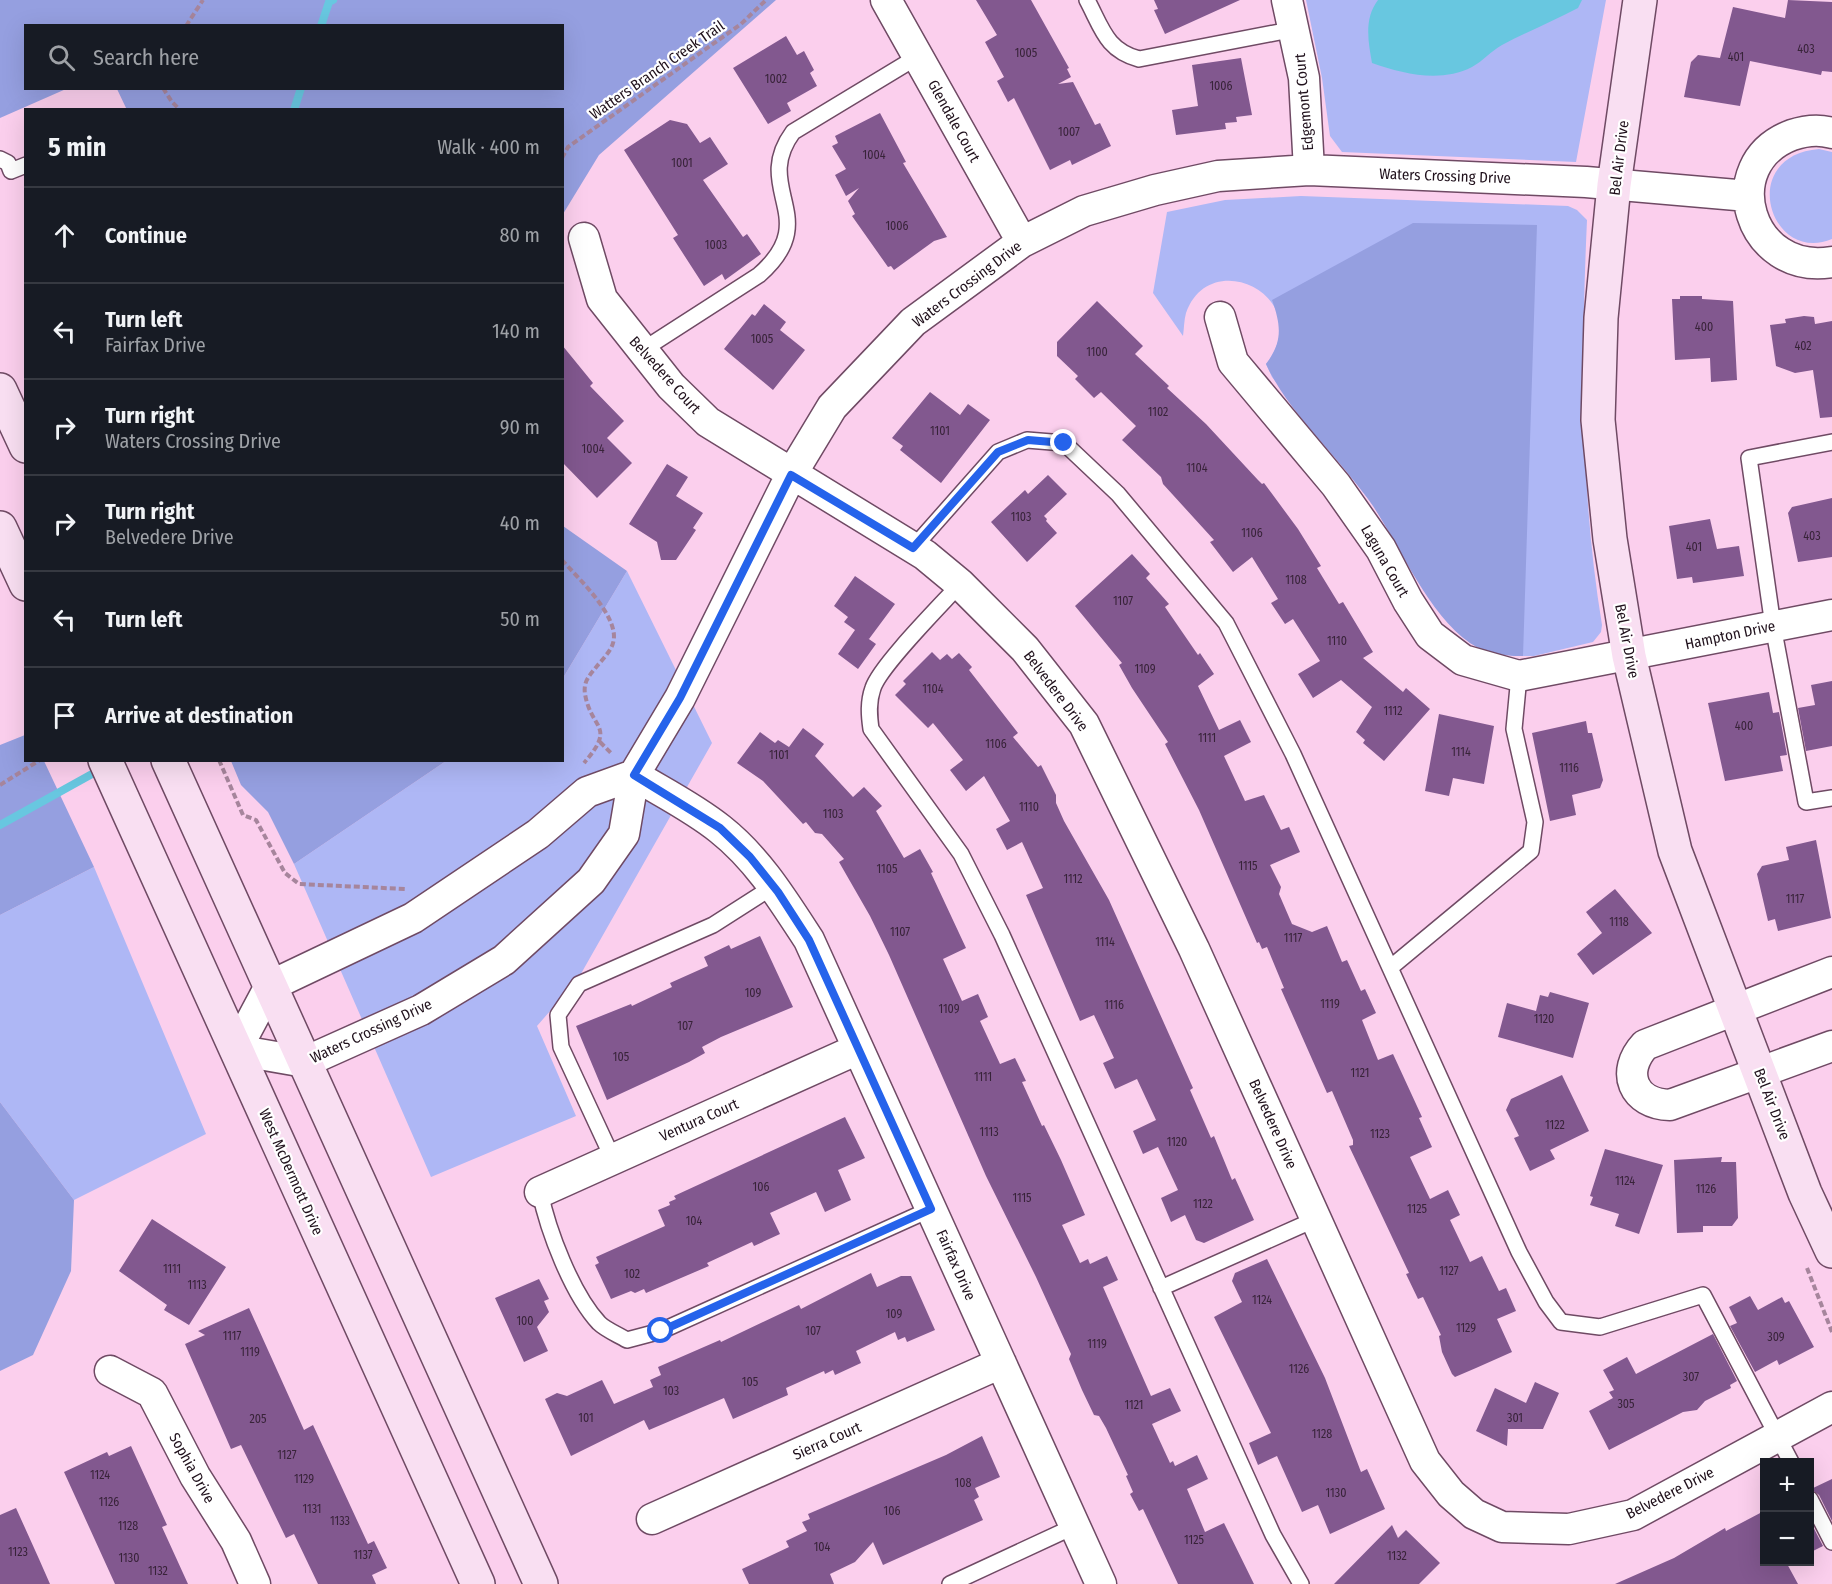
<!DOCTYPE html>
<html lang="en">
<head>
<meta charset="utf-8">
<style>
  body { margin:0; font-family:"Fira Sans Condensed",sans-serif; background:#242831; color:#f1f3f6 }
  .controls { position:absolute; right:18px; bottom:18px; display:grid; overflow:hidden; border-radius:0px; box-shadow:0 6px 24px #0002 }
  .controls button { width:54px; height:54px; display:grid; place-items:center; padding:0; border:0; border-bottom:2px solid #363941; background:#171b24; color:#f1f3f6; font:30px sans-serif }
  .stop { position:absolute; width:18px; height:18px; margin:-14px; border:4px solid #2563eb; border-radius:50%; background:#fff }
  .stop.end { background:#2563eb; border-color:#fff; box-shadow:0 2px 6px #0008 }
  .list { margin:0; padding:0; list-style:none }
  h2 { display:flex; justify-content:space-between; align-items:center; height:78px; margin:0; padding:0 24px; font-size:26px }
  h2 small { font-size:20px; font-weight:400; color:#9ea1a6 }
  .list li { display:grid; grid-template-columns:39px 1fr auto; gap:18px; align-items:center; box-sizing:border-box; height:96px; padding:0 24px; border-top:2px solid #363941 }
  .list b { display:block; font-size:22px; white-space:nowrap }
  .list p { margin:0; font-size:20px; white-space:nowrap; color:#9ea1a6 }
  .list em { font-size:20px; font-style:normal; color:#9ea1a6 }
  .icon { flex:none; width:33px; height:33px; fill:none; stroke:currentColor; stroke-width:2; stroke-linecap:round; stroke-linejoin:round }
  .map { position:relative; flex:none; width:1832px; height:1584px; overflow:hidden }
  .search { position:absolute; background:#171b24; box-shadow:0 6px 24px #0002; left:24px; top:24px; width:540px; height:66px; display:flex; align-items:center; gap:15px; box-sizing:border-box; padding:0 21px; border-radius:0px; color:#9ea1a6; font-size:22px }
  .panel { position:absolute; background:#171b24; box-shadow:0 6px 24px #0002; left:24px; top:108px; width:540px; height:654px; border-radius:0px }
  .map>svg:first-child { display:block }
</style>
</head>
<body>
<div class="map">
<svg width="1832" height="1584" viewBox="0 0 1832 1584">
  <rect width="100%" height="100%" fill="#fbcfed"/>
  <path fill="#aeb7f5" d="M1306 0H1606L1576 162 1342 152 1330 136 1322 78Z
    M1819 149 1832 152V239C1770 265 1736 156 1819 149Z
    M1301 196 1568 206 1577 210 1587 220C1581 355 1580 491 1602 625L1601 632 1593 642 1534 656H1513L1470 643 1435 607 1373 505 1272 377 1266 364C1318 297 1210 244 1186 313 1184 320 1184 329 1183 336L1153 293 1167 212 1225 200Z
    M627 571 712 743 578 979 537 1026 576 1116 431 1177 294 864 446 761 562 760 563 678Z
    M94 867 206 1134 74 1200 0 1102V915Z"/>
  <path fill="#959fe0" d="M0 0H776L599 155 563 214 562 110H127L117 89 562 88V26H26V88L66 89 0 118Z
    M1413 223 1537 225 1523 656C1504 656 1486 654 1470 643 1428 614 1401 548 1373 506 1342 460 1288 413 1266 364 1283 342 1281 325 1272 300Z
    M563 526 627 571 563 678Z
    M25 735 26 760 44 761 94 867 0 915V745Z
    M231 761H446L294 864 268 812 241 785Z
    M0 1102 74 1200 71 1271 33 1355 0 1371Z"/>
  <path fill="#68c7e0" d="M1378 0H1582L1578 8C1553 21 1527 32 1502 45 1491 51 1483 61 1472 67 1441 83 1403 74 1372 63 1368 41 1364 18 1378 0Z"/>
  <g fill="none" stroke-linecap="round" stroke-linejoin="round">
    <path stroke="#68c7e0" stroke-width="8" d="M321 26 329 2 333 0
      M294 110 301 88
      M0 825 101 769"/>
  </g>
  <path fill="#82588f" d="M976 0H1031L1069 68 1067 69 1071 77 1058 84 1073 82 1095 125 1100 123 1111 146 1072 165 1070 160 1050 170 1014 98 1008 102 997 81 1004 77 985 42 997 35Z
    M1154 0H1240L1165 34 1154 10 1158 9Z
    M1788 0 1832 2V72L1822 71 1821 75 1750 61 1740 106 1684 97 1691 62 1698 55 1720 58 1733 7 1785 18Z
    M786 36 797 55 804 51 814 70 810 73 817 86 787 103 791 111 768 124 733 68Z
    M1241 58 1252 115 1236 117 1237 122 1225 123 1226 129 1176 135 1172 110 1198 106 1192 65Z
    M880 113 906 162 903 163 947 237 934 241 894 270 891 266 888 267 852 216 855 214 848 201 859 188 846 196 835 175 846 169 832 146 838 143 835 136Z
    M670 120 687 124 700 143 710 137 728 164 703 180 743 237 747 234 761 254 725 280 722 274 704 286 673 238 678 235 624 150Z
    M1680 296H1702V299L1733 301 1737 380 1711 382 1710 358 1675 360 1672 299H1680Z
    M1097 301 1143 346 1135 354 1169 386 1167 388 1206 424 1258 480 1262 484 1264 483 1298 529 1321 566 1317 568 1339 604 1343 602 1373 652 1363 658 1403 692 1406 688 1430 709 1384 761 1363 743 1365 740 1356 732 1372 707 1341 680 1313 698 1298 674 1320 661 1293 619 1285 624 1271 603 1278 599 1252 557 1233 572 1210 542 1214 540 1163 484 1161 477 1122 440 1136 426 1101 392 1094 398 1075 379 1078 376 1057 356V342Z
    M764 304 786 322 780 330 805 350 773 390 724 349 752 314 755 316Z
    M1804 316 1814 317 1815 324 1832 321V417L1820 418 1813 370 1795 373 1776 366 1770 325 1786 323 1785 319Z
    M562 345 593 383 590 386 624 421 607 438 632 463 597 498 562 462Z
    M930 392 960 415 968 404 990 420 941 483 900 450 903 446 892 438Z
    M667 464 688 477 676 496 703 513 693 528 696 530 676 560H661L657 542 629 524Z
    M1048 475 1067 494 1044 516 1047 519 1046 521 1057 533 1027 562 991 522 1025 490 1028 494Z
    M1832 498V557L1798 562 1788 513 1792 507Z
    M1710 519 1717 549 1739 546 1744 576 1693 583 1692 577 1677 579 1669 526Z
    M1132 554 1150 574 1146 578 1169 604 1165 607 1198 655 1200 653 1214 674 1198 686 1219 730 1240 720 1251 742 1224 756 1245 801 1264 795 1281 830 1289 827 1300 852 1270 865 1281 887 1279 894 1292 924 1312 932 1327 926 1342 962 1347 960 1361 991 1365 989 1376 1013 1362 1020 1378 1060 1393 1054 1422 1117 1419 1118 1432 1147 1410 1157 1430 1199 1448 1190 1460 1215 1450 1220 1470 1262 1482 1256 1499 1291 1506 1288 1516 1311 1497 1319 1512 1352 1476 1368 1455 1377 1452 1374 1442 1352 1439 1336 1441 1335 1423 1297 1418 1299 1406 1274 1409 1273 1349 1146 1353 1145V1140L1332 1091 1327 1093 1281 989 1284 988 1267 947 1262 949 1259 942 1257 943 1199 810 1165 744 1168 742 1132 688 1119 665 1122 663 1075 606Z
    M855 576 895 604 869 639 866 637 876 644 858 669 838 654 855 630 844 622 848 617 834 606Z
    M932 652 940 660 947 654 952 659 959 653 972 667 969 670 1018 733 1013 737 1038 767 1041 765 1056 795V803L1064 821 1109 900 1193 1088 1190 1090 1211 1138 1214 1136 1232 1180 1235 1178 1254 1220 1204 1243 1196 1240 1185 1215 1171 1222 1161 1198 1178 1190 1158 1147 1143 1154 1133 1131 1156 1120 1137 1079 1115 1089 1103 1063 1114 1058 1094 1015 1080 1021 1026 895 1043 888 1022 842 1007 850 996 829 1010 821 984 776 966 791 950 770 963 760 933 723 928 728 895 695 906 684 903 681Z
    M1832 681V746L1806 751 1798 708 1815 705 1811 685Z
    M1769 692 1773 713 1779 712 1787 755 1780 756 1783 771 1725 781 1708 703Z
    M1439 714 1494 726 1484 784 1453 778 1449 796 1425 791Z
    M1586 721 1588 733H1592L1603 780 1600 788 1572 795 1576 815 1550 821 1532 733Z
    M803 728 824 744 815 756 853 797 864 787 882 806 876 811 904 858 920 849 933 872 931 873 966 948 943 959 962 1001 978 994 988 1017 980 1021 1000 1064 1015 1058 1026 1081 1022 1082 1042 1126 1044 1125 1061 1160 1085 1215 1062 1225 1080 1263 1088 1259 1090 1264 1107 1256 1118 1280 1103 1287 1151 1396 1170 1388 1181 1411 1152 1424 1170 1463 1173 1461 1175 1466 1197 1455 1208 1479 1187 1489 1205 1532 1224 1523 1254 1584H1178L1143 1509 1139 1511 1130 1494 1133 1492 1126 1476 1128 1475 1106 1428 1099 1416 1094 1415 1082 1390 1069 1359 1071 1354 1036 1277 986 1176 889 955 870 916 839 862 844 859 822 834 815 833 806 822 803 824 763 781 737 763 760 732 775 743 778 740 789 747Z
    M1816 840 1831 918 1778 931 1775 919 1768 921 1757 874 1762 866 1789 860 1786 847Z
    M1615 889 1652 933 1593 975 1577 954 1602 933 1586 912Z
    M760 936 793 1007 721 1037 702 1047 705 1053 689 1062 607 1100 576 1026 631 1004 632 1006 672 987 670 983 708 966 704 957 729 945 731 949Z
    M1550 992 1589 1003 1573 1058 1498 1037 1507 1003 1536 1011 1540 995 1548 997Z
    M1562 1075 1589 1131 1550 1150 1555 1159 1530 1171 1514 1138 1519 1136 1506 1110 1511 1099Z
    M845 1117 865 1158 838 1170 851 1200 825 1212 816 1192 770 1213 780 1234 754 1246 752 1242 707 1263 709 1266 646 1293 644 1289 635 1293 631 1291 611 1299 595 1265 599 1263 596 1257 665 1226 658 1210 670 1205 669 1202 676 1199 674 1196Z
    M1605 1149 1663 1165 1639 1234 1615 1226 1619 1214 1590 1205 1593 1197 1590 1196Z
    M1722 1157 1721 1162H1736L1738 1218 1732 1226H1703V1232L1677 1233 1674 1160Z
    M152 1219 226 1267 189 1325 164 1310 167 1305 119 1271Z
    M1267 1259 1325 1378 1361 1472 1367 1469 1385 1509 1330 1534 1318 1505 1302 1512 1277 1456 1258 1465 1249 1443 1271 1433 1214 1317 1242 1302 1232 1281 1235 1273Z
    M871 1273 877 1287 901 1276H911L935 1330 907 1342 905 1337 898 1340 895 1332 856 1351 861 1363 835 1375 833 1370 825 1374 824 1371 786 1388 788 1395 733 1419 724 1398 649 1430 644 1420 571 1456 545 1399 557 1393 567 1396 602 1380 614 1404 653 1387 650 1380 661 1375 658 1367 720 1340 721 1342 799 1305 801 1309Z
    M539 1279 549 1299 544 1301 549 1312 537 1327 548 1351 524 1362 495 1298Z
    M1750 1296 1758 1310 1782 1297 1785 1303 1789 1301 1814 1347 1779 1365 1777 1360 1755 1372 1730 1326 1737 1323 1729 1307Z
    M249 1308 304 1430 313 1425 368 1544 374 1541 387 1568 372 1575 376 1584H318L294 1534 286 1538 241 1445 231 1449 185 1344 205 1335 198 1331Z
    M1713 1334 1737 1381 1730 1385 1731 1388 1705 1401 1697 1410 1683 1412 1609 1450 1589 1411 1613 1398 1609 1392 1614 1390 1603 1370 1627 1357 1636 1374Z
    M1535 1382 1559 1393 1543 1429H1508L1507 1446 1476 1431 1495 1388 1526 1403Z
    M982 1436 1000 1477 975 1488 979 1497 974 1500 983 1520 883 1565 873 1542 855 1562 830 1574 834 1584H749L742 1569 789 1547 786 1541 807 1531 802 1522 810 1519 808 1514 946 1455Z
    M131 1446 167 1525 162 1527 188 1584H115L64 1472 107 1452 109 1456Z
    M1832 1479V1521L1819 1495 1811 1489Z
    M16 1508 39 1559 50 1584H0V1515Z
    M1764 1511V1562H1786L1798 1584H1615L1674 1558 1725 1528 1726 1531Z
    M1809 1519 1823 1546 1809 1553Z
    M1392 1525 1398 1538 1406 1530 1440 1563 1419 1584H1334Z"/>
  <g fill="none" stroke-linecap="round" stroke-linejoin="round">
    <g stroke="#6f4a64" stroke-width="18">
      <path id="lane" d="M1087 0C1102 28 1106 50 1139 59L1295 29
        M0 159 8 163 11 171 26 165
        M641 351 759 275C824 218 751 189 793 132L917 57
        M1832 442 1749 458 1773 626 1806 802 1832 798
        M913 548 998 452 1027 440 1064 443 1118 494 1226 623 1293 754 1519 1252 1546 1302 1561 1322 1600 1327 1703 1295 1791 1462
        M960 584C941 605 880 666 873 688 868 702 869 715 871 729L961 854 1002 935 1273 1535 1301 1584
        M1390 968 1531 851 1535 822 1514 729 1519 676
        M613 1159 561 1047 558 1015 579 984 713 925 774 886
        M540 1192C548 1231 572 1294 599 1323 606 1330 619 1335 627 1340L661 1331 931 1209
        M1161 1288 1316 1219
        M1810 1499 1832 1542
        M950 1584 1075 1526"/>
    </g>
    <g stroke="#6f4a64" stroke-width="33">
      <path id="street" d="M886 0 1022 242
        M1287 0 1304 78 1309 170
        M1832 133C1819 129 1804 131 1792 135 1715 164 1749 276 1832 262
        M584 238 602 299 671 386 708 422 925 555 960 584 1025 649 1084 724 1194 949 1425 1461 1451 1494 1474 1514 1502 1527 1569 1529 1633 1515 1832 1407
        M1220 317 1233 362 1336 485 1381 549 1408 601 1430 635 1463 660 1519 676 1832 615
        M634 775 587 792 538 834 413 918 270 986 236 1050 305 1062 421 1010 504 960 591 881 624 834 634 775 680 698 791 475 832 407 913 322 1022 242 1084 211 1155 190 1218 176 1309 170 1586 182 1748 196
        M634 775C662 792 694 808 720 829 758 859 783 900 809 940L1101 1584
        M1832 972 1645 1045C1620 1072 1633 1104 1670 1105L1832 1046
        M540 1192 858 1049
        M110 1371 152 1393 195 1476 236 1541 255 1584
        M652 1519 1001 1363"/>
    </g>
    <g stroke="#6f4a64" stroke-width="36">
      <path id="secondary" d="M1640 0 1614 185 1601 318 1598 420 1610 539 1629 656 1675 851 1805 1193 1832 1251
        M0 390 26 446
        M0 528 26 584
        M105 760 478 1584
        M168 760 541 1584"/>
    </g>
    <path stroke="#a6859c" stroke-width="4" stroke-dasharray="6 3" stroke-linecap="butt" d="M186 26 203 0
      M163 88 172 102 180 110
      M562 158 568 147 741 24 766 0
      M562 560C578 578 621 618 613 643 611 651 602 660 597 666 590 675 583 681 585 694 591 730 617 725 584 763
      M600 742 612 754
      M219 760 243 815 256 820 285 873 299 884 405 889
      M0 785 40 760
      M1807 1268 1832 1332"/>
    <use href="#lane" stroke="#fff" stroke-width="15"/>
    <use href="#street" stroke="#fff" stroke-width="30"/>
    <use href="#secondary" stroke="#f9dff2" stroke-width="33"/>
  </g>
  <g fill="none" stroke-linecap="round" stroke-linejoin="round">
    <path stroke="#2563eb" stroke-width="8" d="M661 1331 931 1209 809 940 778 892 750 857 720 828 634 775 680 698 791 475 913 548 998 452 1028 440 1064 443"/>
  </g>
  <g text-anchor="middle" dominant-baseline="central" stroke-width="4.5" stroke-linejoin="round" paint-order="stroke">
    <g font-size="12" fill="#382339">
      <text x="1806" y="49">403</text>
      <text x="1026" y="53">1005</text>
      <text x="1736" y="57">401</text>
      <text x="776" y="79">1002</text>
      <text x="1221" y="86">1006</text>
      <text x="1069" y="132">1007</text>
      <text x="874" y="155">1004</text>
      <text x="682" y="163">1001</text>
      <text x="897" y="226">1006</text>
      <text x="716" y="245">1003</text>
      <text x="1704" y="327">400</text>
      <text x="762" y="339">1005</text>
      <text x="1803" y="346">402</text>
      <text x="1097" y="352">1100</text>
      <text x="1158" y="412">1102</text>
      <text x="940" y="431">1101</text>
      <text x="593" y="449">1004</text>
      <text x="1197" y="468">1104</text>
      <text x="1021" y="517">1103</text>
      <text x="1252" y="533">1106</text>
      <text x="1812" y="536">403</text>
      <text x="1694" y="547">401</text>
      <text x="1296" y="580">1108</text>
      <text x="1123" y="601">1107</text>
      <text x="1337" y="641">1110</text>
      <text x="1145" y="669">1109</text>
      <text x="933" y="689">1104</text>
      <text x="1393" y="711">1112</text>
      <text x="1744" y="726">400</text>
      <text x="1207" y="738">1111</text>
      <text x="996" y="744">1106</text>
      <text x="1461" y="752">1114</text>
      <text x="779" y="755">1101</text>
      <text x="1569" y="768">1116</text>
      <text x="1029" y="807">1110</text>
      <text x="833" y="814">1103</text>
      <text x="1248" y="866">1115</text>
      <text x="887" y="869">1105</text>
      <text x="1073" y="879">1112</text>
      <text x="1795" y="899">1117</text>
      <text x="1619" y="922">1118</text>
      <text x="900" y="932">1107</text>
      <text x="1293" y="938">1117</text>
      <text x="1105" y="942">1114</text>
      <text x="753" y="993">109</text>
      <text x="1330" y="1004">1119</text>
      <text x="1114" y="1005">1116</text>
      <text x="949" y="1009">1109</text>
      <text x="1544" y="1019">1120</text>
      <text x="685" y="1026">107</text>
      <text x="621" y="1057">105</text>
      <text x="1360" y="1073">1121</text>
      <text x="983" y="1077">1111</text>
      <text x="1555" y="1125">1122</text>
      <text x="989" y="1132">1113</text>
      <text x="1380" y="1134">1123</text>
      <text x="1177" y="1142">1120</text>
      <text x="1625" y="1181">1124</text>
      <text x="761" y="1187">106</text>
      <text x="1706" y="1189">1126</text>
      <text x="1022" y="1198">1115</text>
      <text x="1203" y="1204">1122</text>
      <text x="1417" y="1209">1125</text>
      <text x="694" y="1221">104</text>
      <text x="172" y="1269">1111</text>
      <text x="1449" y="1271">1127</text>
      <text x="632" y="1274">102</text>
      <text x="197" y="1285">1113</text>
      <text x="1262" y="1300">1124</text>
      <text x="894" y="1314">109</text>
      <text x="525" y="1321">100</text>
      <text x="1466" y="1328">1129</text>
      <text x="813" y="1331">107</text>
      <text x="232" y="1336">1117</text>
      <text x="1776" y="1337">309</text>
      <text x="1097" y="1344">1119</text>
      <text x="250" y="1352">1119</text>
      <text x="1299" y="1369">1126</text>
      <text x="1691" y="1377">307</text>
      <text x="750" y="1382">105</text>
      <text x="671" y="1391">103</text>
      <text x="1626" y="1404">305</text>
      <text x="1134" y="1405">1121</text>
      <text x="586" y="1418">101</text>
      <text x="1515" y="1418">301</text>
      <text x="258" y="1419">205</text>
      <text x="1322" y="1434">1128</text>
      <text x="287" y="1455">1127</text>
      <text x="100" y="1475">1124</text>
      <text x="304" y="1479">1129</text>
      <text x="963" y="1483">108</text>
      <text x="1336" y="1493">1130</text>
      <text x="109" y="1502">1126</text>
      <text x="312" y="1509">1131</text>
      <text x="892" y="1511">106</text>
      <text x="340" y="1521">1133</text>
      <text x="128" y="1526">1128</text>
      <text x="1194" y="1540">1125</text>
      <text x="822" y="1547">104</text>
      <text x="18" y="1552">1123</text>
      <text x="363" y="1555">1137</text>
      <text x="1397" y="1556">1132</text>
      <text x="129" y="1558">1130</text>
      <text x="158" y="1571">1132</text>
    </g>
    <g font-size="15" fill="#20111c" stroke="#fff">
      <text transform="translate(657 70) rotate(-35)">Watters Branch Creek Trail</text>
      <text transform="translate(1304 102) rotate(-95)">Edgemont Court</text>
      <text transform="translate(954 121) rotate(61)">Glendale Court</text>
      <text transform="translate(1619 158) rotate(-83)">Bel Air Drive</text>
      <text transform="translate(1445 176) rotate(2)">Waters Crossing Drive</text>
      <text transform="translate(967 284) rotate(-37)">Waters Crossing Drive</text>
      <text transform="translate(665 375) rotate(48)">Belvedere Court</text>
      <text transform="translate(1385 561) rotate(60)">Laguna Court</text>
      <text transform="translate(1730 635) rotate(-12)">Hampton Drive</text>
      <text transform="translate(1627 641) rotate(79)">Bel Air Drive</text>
      <text transform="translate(1056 691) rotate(53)">Belvedere Drive</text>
      <text transform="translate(371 1031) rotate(-25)">Waters Crossing Drive</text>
      <text transform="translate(1772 1104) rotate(69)">Bel Air Drive</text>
      <text transform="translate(699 1120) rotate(-24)">Ventura Court</text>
      <text transform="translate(1273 1124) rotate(66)">Belvedere Drive</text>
      <text transform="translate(291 1172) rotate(66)">West McDermott Drive</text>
      <text transform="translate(956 1265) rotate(66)">Fairfax Drive</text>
      <text transform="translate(827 1441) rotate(-24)">Sierra Court</text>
      <text transform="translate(192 1468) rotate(61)">Sophia Drive</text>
      <text transform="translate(1670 1493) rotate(-27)">Belvedere Drive</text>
    </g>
  </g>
</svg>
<div class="controls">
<button>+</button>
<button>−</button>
</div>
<div class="stop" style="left:661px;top:1331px"></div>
<div class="stop end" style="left:1064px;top:443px"></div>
<div class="search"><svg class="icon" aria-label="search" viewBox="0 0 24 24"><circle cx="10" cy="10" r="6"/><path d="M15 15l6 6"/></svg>Search here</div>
<section class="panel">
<h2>5 min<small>Walk · 400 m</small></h2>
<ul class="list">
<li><svg class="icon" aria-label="ahead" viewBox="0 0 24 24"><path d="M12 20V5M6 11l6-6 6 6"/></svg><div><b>Continue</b></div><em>80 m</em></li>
<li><svg class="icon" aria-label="left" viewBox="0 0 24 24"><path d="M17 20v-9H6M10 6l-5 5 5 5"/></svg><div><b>Turn left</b><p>Fairfax Drive</p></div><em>140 m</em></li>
<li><svg class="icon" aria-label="right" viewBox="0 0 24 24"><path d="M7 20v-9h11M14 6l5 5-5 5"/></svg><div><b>Turn right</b><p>Waters Crossing Drive</p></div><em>90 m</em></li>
<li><svg class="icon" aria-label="right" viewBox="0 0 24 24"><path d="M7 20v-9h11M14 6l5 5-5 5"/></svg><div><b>Turn right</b><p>Belvedere Drive</p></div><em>40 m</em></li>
<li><svg class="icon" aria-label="left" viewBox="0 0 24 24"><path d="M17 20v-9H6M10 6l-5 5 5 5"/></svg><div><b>Turn left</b></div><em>50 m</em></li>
<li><svg class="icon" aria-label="arrive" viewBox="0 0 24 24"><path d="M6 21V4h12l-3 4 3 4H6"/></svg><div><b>Arrive at destination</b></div></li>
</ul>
</section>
</div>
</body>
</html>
